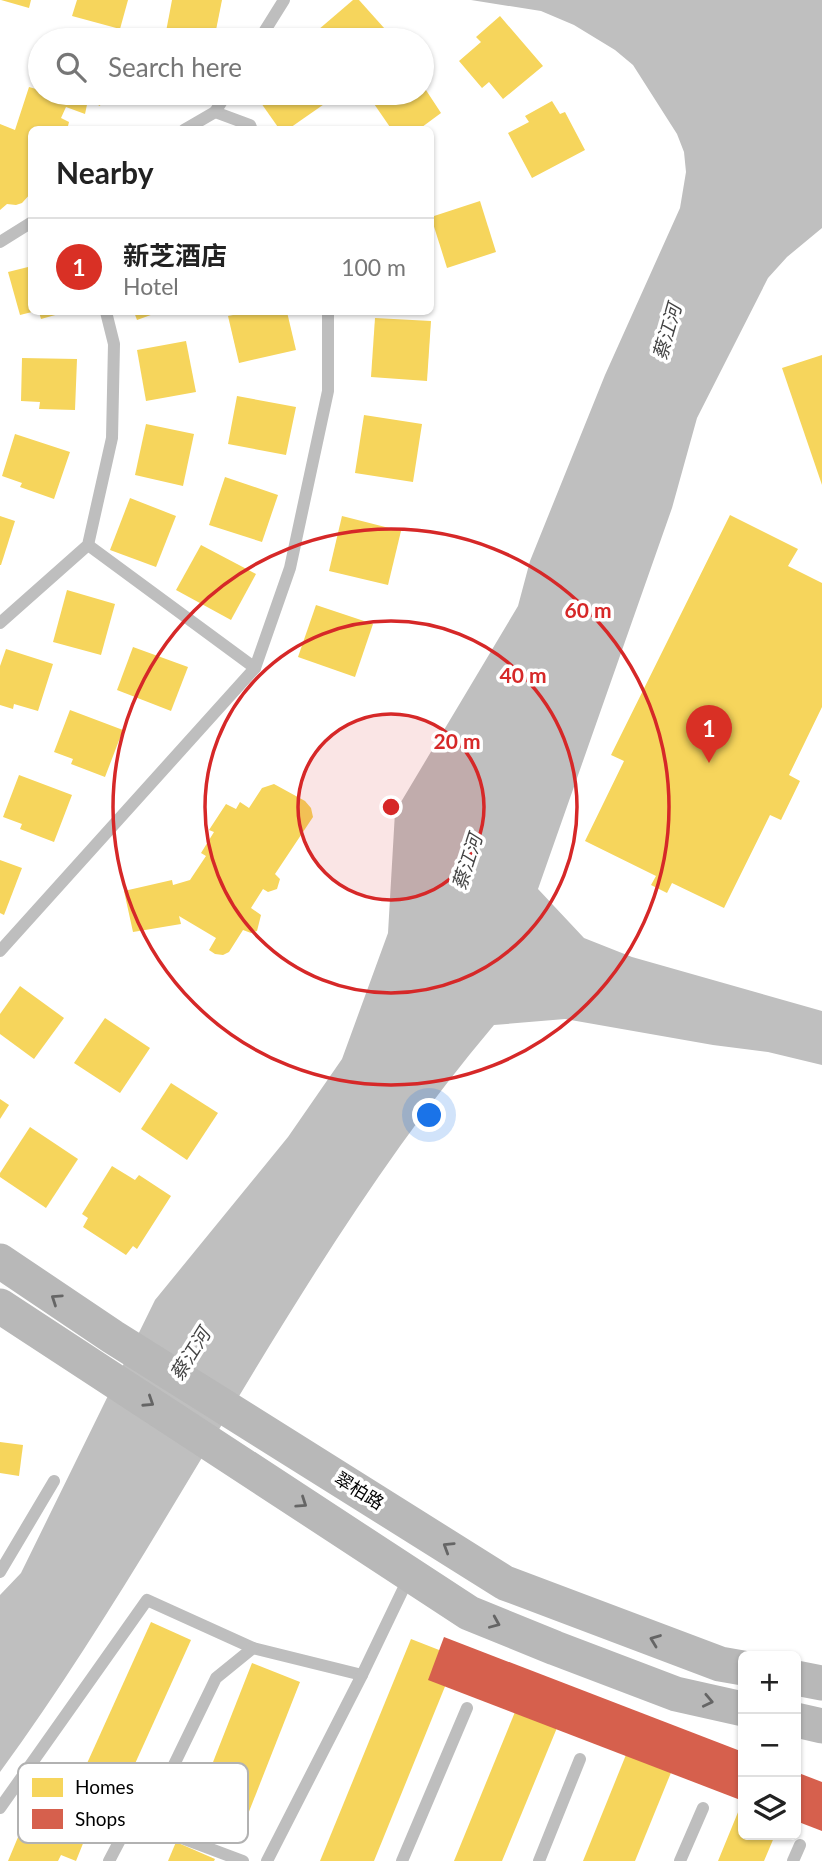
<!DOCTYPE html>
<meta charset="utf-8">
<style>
body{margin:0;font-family:Lato,"Noto Sans SC",sans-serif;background:#f2f2f2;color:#222}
.controls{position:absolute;right:21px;bottom:21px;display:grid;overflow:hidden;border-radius:10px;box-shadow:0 2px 5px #0004}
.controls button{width:63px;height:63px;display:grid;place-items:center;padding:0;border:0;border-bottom:2px solid #e0e0e0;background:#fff;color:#222;font:35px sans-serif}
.you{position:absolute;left:430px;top:1116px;width:24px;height:24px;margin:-18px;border:5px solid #fff;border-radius:50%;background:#1a73e8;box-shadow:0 0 0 10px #1a73e833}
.badge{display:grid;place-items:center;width:46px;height:46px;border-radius:50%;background:#d93025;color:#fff;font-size:23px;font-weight:700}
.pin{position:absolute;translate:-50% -58px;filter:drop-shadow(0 2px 4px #0008)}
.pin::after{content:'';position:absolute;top:37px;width:24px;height:21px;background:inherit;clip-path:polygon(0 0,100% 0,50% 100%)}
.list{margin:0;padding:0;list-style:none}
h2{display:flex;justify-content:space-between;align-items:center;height:91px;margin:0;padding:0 28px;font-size:30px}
h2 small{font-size:23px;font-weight:400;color:#767676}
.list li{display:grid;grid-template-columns:46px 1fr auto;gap:21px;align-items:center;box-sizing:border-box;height:98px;padding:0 28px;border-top:2px solid #e0e0e0}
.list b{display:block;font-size:26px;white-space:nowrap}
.list p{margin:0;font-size:23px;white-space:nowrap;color:#767676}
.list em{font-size:23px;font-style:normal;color:#767676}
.icon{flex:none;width:38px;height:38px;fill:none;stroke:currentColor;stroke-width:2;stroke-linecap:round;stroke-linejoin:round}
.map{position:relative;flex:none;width:822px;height:1861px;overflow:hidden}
.search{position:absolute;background:#fff;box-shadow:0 2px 5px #0004;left:28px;top:28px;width:406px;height:77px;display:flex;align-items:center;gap:18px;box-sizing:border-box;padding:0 24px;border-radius:38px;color:#767676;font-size:26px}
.panel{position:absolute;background:#fff;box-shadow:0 2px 5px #0004;left:28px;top:126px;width:406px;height:189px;border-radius:10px}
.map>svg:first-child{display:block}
.water{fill:#bfbfbf}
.homes{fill:#f6d55c}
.shops{fill:#d6604d}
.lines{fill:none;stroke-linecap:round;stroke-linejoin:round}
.lane{stroke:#bebebe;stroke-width:12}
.secondary{stroke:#b8b8b8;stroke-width:35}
.oneway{stroke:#656565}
.ring{fill:none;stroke:#d62828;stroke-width:3.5}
.labels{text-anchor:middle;stroke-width:7;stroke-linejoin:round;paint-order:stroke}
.street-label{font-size:18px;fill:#000;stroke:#fff}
.water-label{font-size:19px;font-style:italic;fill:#444;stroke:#fff}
.key{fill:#fff;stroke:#b2b2b2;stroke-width:2}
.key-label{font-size:19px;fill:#000}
.centre{fill:#d62828;stroke:#fff;stroke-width:3.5}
.ring-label{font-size:21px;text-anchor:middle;font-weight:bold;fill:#d62828;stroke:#fff;stroke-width:7;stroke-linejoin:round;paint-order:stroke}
</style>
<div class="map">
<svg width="822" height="1861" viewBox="0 0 822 1861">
<rect width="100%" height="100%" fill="#fff"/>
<path class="water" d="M471,0H822V228L787,257L768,278L697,418L672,508L538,889L584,938L632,957L822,1011V1065L768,1052L713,1045L565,1019L494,1025C300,1254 176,1531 0,1772V1595L21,1573L155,1300L288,1137L342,1059L388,933L395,812L518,606L530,561L605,375L680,208L686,172L684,152L677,134L633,65L615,50L574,25L541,11Z"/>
<g class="homes">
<polygon points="1,0 31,0 29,8"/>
<polygon points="77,0 128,0 120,29 72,16"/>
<polygon points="172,0 222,0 214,40 181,40 165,37"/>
<polygon points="353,0 359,0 393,38 391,40 327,40 318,30"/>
<polygon points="500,16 543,66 503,99 489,82 482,88 459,61 481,42 476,37"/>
<polygon points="40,76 40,93 103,93 100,106 88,100 85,114 66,107 61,118 69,122 67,130 32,130 32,192 22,203 16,205 7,204 0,210 0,124 15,130 29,87 36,89"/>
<polygon points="422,84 441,113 418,130 392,130 370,98 378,93 422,93"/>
<polygon points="254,93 325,93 330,100 287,130 280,130"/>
<polygon points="552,101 560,114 565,112 585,150 532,178 508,133 529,122 525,116"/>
<polygon points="480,201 496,252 447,268 431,217"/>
<polygon points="32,266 32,312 20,315 8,272"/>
<polygon points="39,312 66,312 41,319"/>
<polygon points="134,312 159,312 137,320"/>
<polygon points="248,312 287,312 296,350 239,363 228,316"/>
<polygon points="375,318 431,321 427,381 371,377"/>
<polygon points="186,341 196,392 146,401 137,350"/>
<polygon points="822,355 822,485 782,368"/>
<polygon points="22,358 77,359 75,410 39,409 40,402 21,401"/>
<polygon points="237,396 296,407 286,455 228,444"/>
<polygon points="364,415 422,424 413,482 355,473"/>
<polygon points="146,424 194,434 183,486 135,475"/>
<polygon points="15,434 70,452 54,499 20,487 22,483 2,476"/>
<polygon points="225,477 278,495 262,542 209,525"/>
<polygon points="130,498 176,516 156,567 110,550"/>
<polygon points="730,515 798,549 788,566 822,583 822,707 789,775 800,781 781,820 770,815 724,908 672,883 667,893 651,885 656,876 585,841 624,761 611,755"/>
<polygon points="0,516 15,521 1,565 0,565"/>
<polygon points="342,516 401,531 388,585 329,571"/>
<polygon points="201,545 256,574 231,620 176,590"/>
<polygon points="67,590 115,604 101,655 53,642"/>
<polygon points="316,605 373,624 355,677 298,657"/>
<polygon points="133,647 188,667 171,711 117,690"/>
<polygon points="6,649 53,664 38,711 14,704 13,709 0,705 0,666"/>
<polygon points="70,710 123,730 105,777 71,764 73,759 54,752"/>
<polygon points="19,775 72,795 54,842 20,829 22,824 3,817"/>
<polygon points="274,784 305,801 311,808 313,817 275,874 280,879 277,889 268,892 263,889 251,908 261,915 257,931 251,933 243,930 229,952 223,955 215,954 209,950 216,938 179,916 181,924 133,932 124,891 172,880 173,885 190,880 206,856 201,853 214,832 209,830 226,804 236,809 240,802 249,808 262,788"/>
<polygon points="0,860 22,868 4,915 0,913"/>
<polygon points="20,986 64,1018 34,1059 0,1034 0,1014"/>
<polygon points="105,1018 150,1048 120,1093 74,1063"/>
<polygon points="171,1083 218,1113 187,1160 141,1129"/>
<polygon points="0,1099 9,1105 0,1119"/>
<polygon points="30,1127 78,1159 46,1208 0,1177 0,1173"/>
<polygon points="112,1166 135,1180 139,1175 171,1196 137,1249 133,1246 126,1255 83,1227 88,1218 82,1214"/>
<polygon points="0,1442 23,1445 19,1476 0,1473"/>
<polygon points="151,1622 191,1640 124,1788 84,1770"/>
<polygon points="411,1639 457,1657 374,1861 320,1861"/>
<polygon points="252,1663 300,1682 239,1837 191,1818"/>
<polygon points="524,1690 566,1706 502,1861 454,1861"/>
<polygon points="634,1735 679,1753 635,1861 583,1861"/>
<polygon points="58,1789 98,1806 76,1861 61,1855 58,1861 8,1861 21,1830 38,1838"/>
<polygon points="743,1800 743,1835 775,1835 764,1861 718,1861"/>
<polygon points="176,1842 215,1859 214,1861 168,1861"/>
</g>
<g class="shops">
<polygon points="444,1637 743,1752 743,1801 428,1680"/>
<polygon points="796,1772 822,1782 822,1831 796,1821"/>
</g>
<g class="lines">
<g class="lane">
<polyline points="259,40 284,0"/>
<polyline points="215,112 250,125 252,130"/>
<polyline points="184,130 215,112 227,93"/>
<polyline points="0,242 32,222"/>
<polyline points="88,545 255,668"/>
<polyline points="0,623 88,545 112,438 114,344 106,312"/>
<polyline points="0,951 255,668 290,568 328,391 328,312"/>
<polyline points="0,1572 54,1481"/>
<polyline points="30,1766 131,1819 243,1861"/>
<polyline points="0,1808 147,1600 253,1648 362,1675 409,1577"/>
<polyline points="109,1861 131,1819 154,1806 216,1678 253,1648"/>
<polyline points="267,1861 362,1675"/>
<polyline points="402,1861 467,1708"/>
<polyline points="539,1861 580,1759"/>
<polyline points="680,1861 703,1808"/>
<polyline points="793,1861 800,1845"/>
</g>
<g class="secondary">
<polyline points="0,1261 113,1337 505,1583 720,1664 743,1668"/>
<polyline points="0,1306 469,1613 555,1648 676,1694 743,1709"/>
<polyline points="796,1678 822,1683"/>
<polyline points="796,1720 822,1726"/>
</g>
</g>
<defs><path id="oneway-chevron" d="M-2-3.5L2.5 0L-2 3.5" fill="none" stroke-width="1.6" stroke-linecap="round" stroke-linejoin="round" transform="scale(1.75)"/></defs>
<g class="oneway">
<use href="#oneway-chevron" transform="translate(56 1299) rotate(-146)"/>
<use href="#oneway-chevron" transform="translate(149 1402) rotate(33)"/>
<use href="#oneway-chevron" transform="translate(302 1503) rotate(34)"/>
<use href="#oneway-chevron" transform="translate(448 1547) rotate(-148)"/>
<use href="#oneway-chevron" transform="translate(495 1623) rotate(23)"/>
<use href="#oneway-chevron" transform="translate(655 1640) rotate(-159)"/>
<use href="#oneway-chevron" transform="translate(708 1701) rotate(12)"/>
</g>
<circle cx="391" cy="807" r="93" fill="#d62828" fill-opacity=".12"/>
<g class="ring">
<circle cx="391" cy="807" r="93"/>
<circle cx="391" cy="807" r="186"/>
<circle cx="391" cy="807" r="278"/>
</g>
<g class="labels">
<g class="street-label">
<text transform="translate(359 1491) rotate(32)" y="6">翠柏路</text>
</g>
<g class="water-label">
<text transform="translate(667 332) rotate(-74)" y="7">蔡江河</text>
<text transform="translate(467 862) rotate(-72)" y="7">蔡江河</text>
<text transform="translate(190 1354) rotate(-58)" y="7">蔡江河</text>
</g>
</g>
<rect x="18" y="1763" width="230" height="80" rx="10" class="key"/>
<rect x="32" y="1778" width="31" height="19" fill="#f6d55c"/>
<rect x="32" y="1809" width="31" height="20" fill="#d6604d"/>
<g class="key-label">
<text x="75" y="1794">Homes</text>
<text x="75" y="1826">Shops</text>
</g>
<circle cx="391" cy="807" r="10" class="centre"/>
<g class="ring-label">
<text x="588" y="618">60 m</text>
<text x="523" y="683">40 m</text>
<text x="457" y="749">20 m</text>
</g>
</svg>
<div class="controls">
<button>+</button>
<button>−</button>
<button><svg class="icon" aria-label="layers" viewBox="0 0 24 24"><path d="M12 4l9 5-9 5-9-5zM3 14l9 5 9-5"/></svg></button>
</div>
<div class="you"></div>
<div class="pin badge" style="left:709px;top:763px">1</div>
<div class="search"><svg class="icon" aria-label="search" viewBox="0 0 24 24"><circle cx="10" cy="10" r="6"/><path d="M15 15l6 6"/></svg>Search here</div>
<section class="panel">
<h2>Nearby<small></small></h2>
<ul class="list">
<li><span class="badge">1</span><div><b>新芝酒店</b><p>Hotel</p></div><em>100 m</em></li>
</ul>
</section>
</div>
